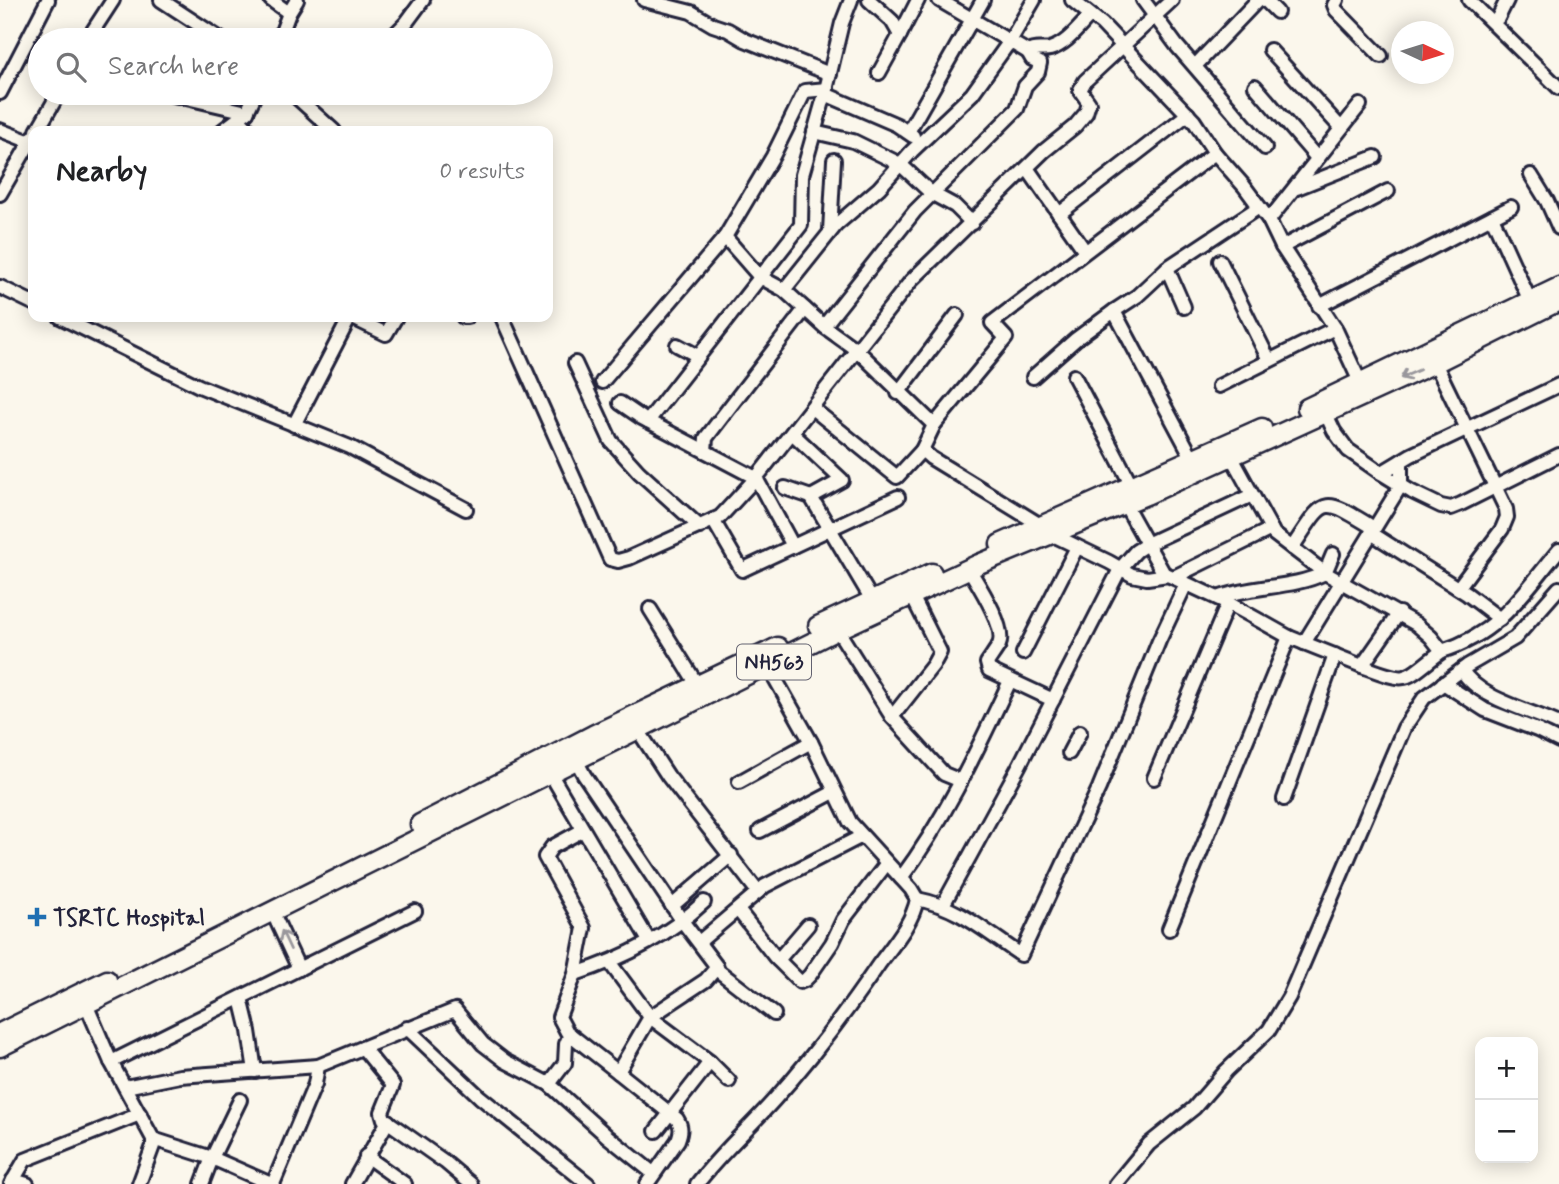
<!DOCTYPE html>
<meta charset="utf-8">
<style>
body{margin:0;font-family:Mynerve,sans-serif;background:#f6f6f6;color:#202124}
.controls{position:absolute;right:21px;bottom:21px;display:grid;overflow:hidden;border-radius:14px;box-shadow:0 4px 18px #0003}
.controls button{width:63px;height:63px;display:grid;place-items:center;padding:0;border:0;border-bottom:2px solid #e0e0e0;background:#fff;color:#202124;font:35px sans-serif}
.compass{position:absolute;left:1391px;top:21px;width:63px;height:63px;border-radius:50%;background:#fff;box-shadow:0 4px 18px #0003;rotate:94deg}
.list{margin:0;padding:0;list-style:none}
h2{display:flex;justify-content:space-between;align-items:center;height:91px;margin:0;padding:0 28px;font-size:30px}
h2 small{font-size:23px;font-weight:400;color:#757577}
.icon{flex:none;width:38px;height:38px;fill:none;stroke:currentColor;stroke-width:2;stroke-linecap:round;stroke-linejoin:round}
.map{position:relative;flex:none;width:1559px;height:1184px;overflow:hidden}
.search{position:absolute;background:#fff;box-shadow:0 4px 18px #0003;left:28px;top:28px;width:525px;height:77px;display:flex;align-items:center;gap:18px;box-sizing:border-box;padding:0 24px;border-radius:38px;color:#757577;font-size:26px}
.panel{position:absolute;background:#fff;box-shadow:0 4px 18px #0003;left:28px;top:126px;width:525px;height:196px;border-radius:14px}
.map>svg:first-child{display:block}
.lines{fill:none;stroke-linecap:round;stroke-linejoin:round}
.minor-casing{stroke:#22223b;stroke-width:18}
.highway-casing{stroke:#22223b;stroke-width:23}
.minor{stroke:#fbf7ec;stroke-width:12}
.highway{stroke:#fbf7ec;stroke-width:18}
.oneway{stroke:#99979c}
.poi-dot{fill:#1f6fb2;stroke:#fbf7ec;stroke-width:2.5}
.labels{text-anchor:middle;stroke-width:6;stroke-linejoin:round;paint-order:stroke}
.shield{fill:#fbf7ec;stroke:#636270;stroke-width:2}
.shield-label{font-size:21px;font-weight:bold;fill:#22223b}
.poi-label{font-size:23px;font-weight:bold;fill:#22223b;stroke:#fbf7ec;text-anchor:start}
</style>
<div class="map">
<svg width="1559" height="1184" viewBox="0 0 1559 1184">
<rect width="100%" height="100%" fill="#fbf7ec"/>
<filter id="ink" filterUnits="userSpaceOnUse"><feTurbulence type="fractalNoise" baseFrequency=".0143" numOctaves="2"/><feDisplacementMap in="SourceGraphic" scale="14" xChannelSelector="R" yChannelSelector="G"/><feConvolveMatrix kernelMatrix="1 2 1 2 8 2 1 2 1" color-interpolation-filters="sRGB"/></filter>
<g filter="url(#ink)">
<g class="lines">
<defs>
<g id="minor">
<polyline points="161,0 222,40"/>
<polyline points="271,0 289,13"/>
<polyline points="644,0 691,12 713,25 728,30 745,40 830,74"/>
<polyline points="869,0 892,21 900,35 879,73"/>
<polyline points="939,0 1028,52"/>
<polyline points="1072,0 1102,24 1194,121 1215,153 1244,186 1269,220 1282,247 1335,328 1360,382"/>
<polyline points="1143,0 1177,46 1265,148"/>
<polyline points="1265,0 1277,12"/>
<polyline points="1337,0 1334,5 1336,10 1381,56"/>
<polyline points="1469,0 1559,88"/>
<polyline points="1498,18 1507,0"/>
<polyline points="900,35 918,0"/>
<polyline points="87,40 113,0"/>
<polyline points="279,40 289,13 297,0"/>
<polyline points="389,40 406,23 423,0"/>
<polyline points="1270,50 1341,128"/>
<polyline points="1195,66 1258,0"/>
<polyline points="1255,86 1317,158"/>
<polyline points="0,93 48,0"/>
<polyline points="165,93 247,112"/>
<polyline points="292,93 334,131"/>
<polyline points="825,94 897,125 913,136"/>
<polyline points="238,119 250,131"/>
<polyline points="0,130 33,143"/>
<polyline points="37,131 59,93"/>
<polyline points="222,131 247,112 256,93"/>
<polyline points="814,132 853,141 900,164 931,193 955,206 972,223"/>
<polyline points="908,132 983,0"/>
<polyline points="1215,153 992,323 1006,338 934,425 922,450 931,458 1042,526 1053,535 1109,562 1132,575 1147,578 1168,575 1228,603 1289,637 1362,666 1399,613"/>
<polyline points="1027,168 1085,251"/>
<polyline points="1531,175 1547,201 1559,228"/>
<polyline points="1297,188 1375,157"/>
<polyline points="0,194 33,137"/>
<polyline points="1059,214 1188,114"/>
<polyline points="1492,217 1530,301"/>
<polyline points="1269,220 1360,105"/>
<polyline points="830,231 834,160"/>
<polyline points="725,237 760,277 784,290 826,328 858,351 934,425"/>
<polyline points="1282,247 1388,191"/>
<polyline points="1220,261 1269,360"/>
<polyline points="1167,268 1184,307"/>
<polyline points="0,287 33,303"/>
<polyline points="784,290 836,225 879,188 912,151 972,94 1010,41 1034,0"/>
<polyline points="1319,306 1511,207"/>
<polyline points="60,317 199,386 350,447 466,509"/>
<polyline points="351,317 386,334 396,317"/>
<polyline points="463,317 467,317"/>
<polyline points="502,317 610,559 618,561 629,558 720,517 756,478 911,281 1044,151 1075,126 1086,113 1089,103 1080,90 1085,81 1172,0"/>
<path d="M824,326L915,211L1017,109L1025,86L1038,72L1040,63L1032,59L1028,52C1036,47 1042,51 1050,49C1067,44 1078,28 1090,16"/>
<polyline points="677,345 698,356"/>
<polyline points="575,363 611,441 639,472 700,527"/>
<polyline points="1435,363 1506,509 1507,517 1502,529 1458,588"/>
<polyline points="1074,376 1132,486"/>
<polyline points="1033,377 1076,339 1114,311"/>
<polyline points="602,382 725,237 773,156 805,91 827,89"/>
<polyline points="1219,386 1335,328"/>
<polyline points="898,393 957,315"/>
<polyline points="620,403 642,418 756,478 793,546"/>
<polyline points="812,408 897,477 922,450"/>
<polyline points="1325,412 1334,431 1348,450 1381,473 1412,492 1441,506 1451,508 1461,504 1559,455"/>
<polyline points="648,421 801,225 802,175 825,94 842,23 851,0"/>
<polyline points="294,425 350,317"/>
<polyline points="792,433 842,480 811,497"/>
<polyline points="705,451 706,438 805,309"/>
<path d="M1231,456L1274,534L1325,573L1416,624L1431,637L1442,651C1401,682 1411,684 1362,666"/>
<polyline points="1193,459 1114,311 1137,296 1167,268 1259,207"/>
<polyline points="1381,473 1411,455 1559,385"/>
<polyline points="785,488 811,497 872,600"/>
<polyline points="1122,499 1164,574"/>
<polyline points="713,520 742,570 898,497"/>
<polyline points="1371,533 1467,594 1500,619"/>
<path d="M1292,548C1326,497 1320,495 1374,528"/>
<path d="M969,569C978,584 1007,628 999,645C996,650 991,657 987,663L989,670L1053,700"/>
<polyline points="1174,577 1271,529"/>
<path d="M1218,598C1252,585 1292,589 1325,573L1333,554"/>
<polyline points="650,609 698,686"/>
<polyline points="835,626 892,717 944,774 961,781"/>
<polyline points="1304,643 1401,485 1401,461"/>
<path d="M1442,651C1500,633 1522,594 1559,550"/>
<polyline points="1023,653 1077,547"/>
<path d="M1462,670C1478,699 1530,710 1559,724"/>
<polyline points="1443,683 1485,710 1537,730 1559,741"/>
<polyline points="892,717 933,665 940,652 912,596"/>
<polyline points="638,730 668,776 758,892"/>
<polyline points="1069,753 1080,732"/>
<polyline points="573,754 584,775 683,922 717,967 706,980 650,1017 618,1072 567,1032 559,1017 575,974 584,928 545,857 552,847 583,830"/>
<polyline points="550,773 649,941"/>
<polyline points="1154,778 1228,603"/>
<polyline points="739,782 811,742"/>
<polyline points="1284,799 1335,655"/>
<polyline points="760,831 834,792"/>
<path d="M901,878C946,818 978,748 1010,681"/>
<path d="M917,899C959,907 986,932 1021,955L1099,788L1159,641L1186,584"/>
<polyline points="943,905 1019,766 1120,569 1136,551 1147,544 1252,495"/>
<polyline points="672,906 731,855"/>
<polyline points="738,910 775,957 800,982 805,980 810,975 832,943 843,920 887,863"/>
<polyline points="272,911 299,969"/>
<polyline points="1169,929 1289,637"/>
<polyline points="699,942 765,886 862,836"/>
<polyline points="778,960 808,925"/>
<polyline points="610,963 650,1017 710,1062 729,1081"/>
<polyline points="716,969 774,1014"/>
<path d="M575,974C622,959 668,936 704,902"/>
<polyline points="241,998 249,1031 255,1071"/>
<polyline points="86,1004 111,1062 153,1139 153,1146 139,1184"/>
<polyline points="407,1028 480,1097 588,1184"/>
<polyline points="363,1048 393,1085 382,1112 384,1119 445,1162 471,1184"/>
<polyline points="111,1062 415,911"/>
<path d="M618,1072L677,1119C682,1127 681,1132 678,1140L647,1184"/>
<polyline points="549,1084 565,1063 566,1044 570,1034"/>
<polyline points="125,1087 180,1076 318,1066 455,1010 483,1044 505,1061 549,1084 607,1136 653,1173"/>
<polyline points="656,1131 710,1062"/>
<polyline points="153,1139 212,1158 271,1184"/>
<polyline points="366,1156 405,1184"/>
<polyline points="13,1180 27,1184"/>
<polyline points="11,1184 25,1160 140,1114"/>
<polyline points="202,1184 212,1158 240,1100"/>
<polyline points="273,1184 315,1084 318,1066"/>
<polyline points="352,1184 388,1121"/>
<path d="M697,1184C720,1154 748,1129 774,1100C812,1058 847,1011 879,964C893,945 913,922 917,899L911,889L850,822L811,742L768,666"/>
<polyline points="1116,1184 1149,1144 1194,1108 1226,1071 1269,1030 1289,997 1404,728 1424,698 1467,666 1515,638 1559,588"/>
</g>
<g id="highway">
<polyline points="1307,408 1559,287"/>
<polyline points="1000,544 1262,428"/>
<polyline points="818,626 932,573"/>
<polyline points="420,824 593,735 778,647"/>
<polyline points="0,1033 107,980"/>
<polyline points="0,1047 837,630 979,564 1146,495 1435,363 1559,301"/>
</g>
</defs>
<use href="#minor" class="minor-casing"/>
<use href="#highway" class="highway-casing"/>
<use href="#minor" class="minor"/>
<use href="#highway" class="highway"/>
</g>
<defs><path id="oneway-shaft" d="M-6 0H5M1.5-3L5.5 0L1.5 3" fill="none" stroke-width="1.6" stroke-linecap="round" stroke-linejoin="round" transform="scale(1.75)"/></defs>
<g class="oneway">
<use href="#oneway-shaft" transform="translate(1410 374) rotate(156)"/>
<use href="#oneway-shaft" transform="translate(286 940) rotate(-115)"/>
</g>
</g>
<path class="poi-dot" d="M33.5 906.5h7v7h7v7h-7v7h-7v-7h-7v-7h7z"/>
<g class="labels">
<rect class="shield" x="737" y="644.5" width="74" height="35" rx="5"/>
<g class="shield-label">
<text x="774" y="669">NH563</text>
</g>
<g class="poi-label">
<text x="53" y="925">TSRTC Hospital</text>
</g>
</g>
</svg>
<div class="controls">
<button>+</button>
<button>−</button>
</div>
<svg class="compass" viewBox="-18 -18 36 36"><path d="M0-13l5 13h-10z" fill="#e53935"/><path d="M0 13l5-13h-10z" fill="#757577"/></svg>
<div class="search"><svg class="icon" aria-label="search" viewBox="0 0 24 24"><circle cx="10" cy="10" r="6"/><path d="M15 15l6 6"/></svg>Search here</div>
<section class="panel">
<h2>Nearby<small>0 results</small></h2>
<ul class="list">
</ul>
</section>
</div>
